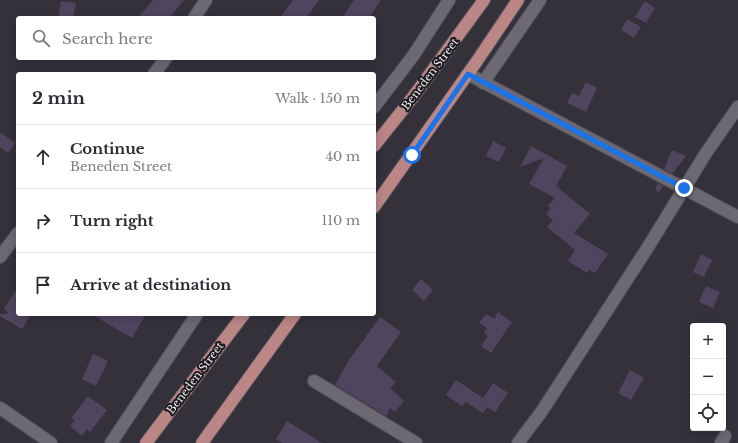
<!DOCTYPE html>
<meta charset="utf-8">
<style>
body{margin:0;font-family:"Libre Baskerville",serif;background:#f7f7f7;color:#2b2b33}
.controls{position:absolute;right:12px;bottom:12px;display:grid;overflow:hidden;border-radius:4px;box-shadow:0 2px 10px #0003}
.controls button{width:36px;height:36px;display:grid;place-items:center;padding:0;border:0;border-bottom:1px solid #e1e1e2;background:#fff;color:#2b2b33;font:20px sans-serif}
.stop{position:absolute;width:12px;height:12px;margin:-9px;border:3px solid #1a73e8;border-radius:50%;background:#fff}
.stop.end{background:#1a73e8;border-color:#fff;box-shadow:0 1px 4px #0008}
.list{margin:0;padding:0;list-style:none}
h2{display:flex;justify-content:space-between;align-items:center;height:52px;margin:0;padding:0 16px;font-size:17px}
h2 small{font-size:13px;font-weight:400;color:#7c7c81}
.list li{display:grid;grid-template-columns:26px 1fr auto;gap:12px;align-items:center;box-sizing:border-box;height:64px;padding:0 16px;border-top:1px solid #e1e1e2}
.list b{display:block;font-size:15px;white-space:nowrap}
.list p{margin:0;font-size:13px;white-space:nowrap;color:#7c7c81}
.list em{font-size:13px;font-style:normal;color:#7c7c81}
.icon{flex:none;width:22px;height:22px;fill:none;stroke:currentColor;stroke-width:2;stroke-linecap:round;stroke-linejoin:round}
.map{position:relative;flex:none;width:738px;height:443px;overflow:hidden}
.search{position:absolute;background:#fff;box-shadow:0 2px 10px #0003;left:16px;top:16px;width:360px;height:44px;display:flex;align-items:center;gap:10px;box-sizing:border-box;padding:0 14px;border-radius:4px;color:#7c7c81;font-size:15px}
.panel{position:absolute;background:#fff;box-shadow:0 2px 10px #0003;left:16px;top:72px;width:360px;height:244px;border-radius:4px}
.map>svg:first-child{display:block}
.building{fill:#4f455f}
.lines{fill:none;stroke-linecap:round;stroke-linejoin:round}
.minor-casing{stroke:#524f57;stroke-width:14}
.major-casing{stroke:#524f57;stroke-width:14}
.minor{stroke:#6d6974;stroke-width:12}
.major{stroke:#ba8686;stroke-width:12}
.route{stroke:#1a73e8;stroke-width:5}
.labels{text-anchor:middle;stroke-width:4;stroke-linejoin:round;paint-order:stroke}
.street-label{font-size:11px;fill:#ebe9ef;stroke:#1c1a1e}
</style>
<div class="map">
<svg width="738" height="443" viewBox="0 0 738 443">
<rect width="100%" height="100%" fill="#35313b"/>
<g class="building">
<polygon points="153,0 184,0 169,18 138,18"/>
<polygon points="293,0 319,0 306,18 280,18"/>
<polygon points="354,0 381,0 369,18 342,18"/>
<polygon points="61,1 76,3 73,18 58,18"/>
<polygon points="645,1 655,8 646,23 635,17"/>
<polygon points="627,19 641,27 634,38 621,30"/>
<polygon points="586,82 597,88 586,112 567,103 572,93 579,96"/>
<polygon points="0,132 15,143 8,153 0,147"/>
<polygon points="493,141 506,148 499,162 486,156"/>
<polygon points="531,146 567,166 556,186 590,214 574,233 608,254 595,273 589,270 587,273 568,261 575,250 547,227 553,220 546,214 551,208 548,206 555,198 529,184 544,158 520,167"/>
<polygon points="672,150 686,156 672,174 664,169"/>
<polygon points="658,183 663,186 659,192 655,190"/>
<polygon points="701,254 712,260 704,277 693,272"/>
<polygon points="421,279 433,290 424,301 412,290"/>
<polygon points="706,286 720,292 713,308 699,302"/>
<polygon points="18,287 18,314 31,314 22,329 0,316 0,314 7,314 8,312 4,309"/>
<polygon points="498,312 512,322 491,353 481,346 488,336 484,333 487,328 479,323 486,314 494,319"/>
<polygon points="91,314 146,314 132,338"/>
<polygon points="380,317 401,332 377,366 396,382 390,388 404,401 395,412 390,408 386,416 335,385 349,360"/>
<polygon points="93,354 108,361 96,386 82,379"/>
<polygon points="630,370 644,378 631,400 618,393"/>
<polygon points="456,380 483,398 493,383 508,393 495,412 487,407 483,413 466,402 462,406 446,395"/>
<polygon points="88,396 107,410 90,432 87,429 82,436 70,426 75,420 71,418"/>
<polygon points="287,421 322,443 283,443 276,439"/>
</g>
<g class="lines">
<defs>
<g id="minor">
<polyline points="194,18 206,0"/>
<polyline points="154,74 166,58"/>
<polyline points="468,74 738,217"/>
<polyline points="483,83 540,0"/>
<polyline points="374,107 413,56 449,0"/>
<polyline points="0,257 18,233"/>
<polyline points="314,381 416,443"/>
<polyline points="0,408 51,443"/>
<polyline points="111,443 197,314"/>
<polyline points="518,443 542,411 648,247 706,153 738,107"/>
<polyline points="721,443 725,436"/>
</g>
<g id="major">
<polyline points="374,146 413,97 484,0"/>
<polyline points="374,207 477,61 518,0"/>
<polyline points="146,443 244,314"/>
<polyline points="202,443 295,314"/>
</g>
</defs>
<use href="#minor" class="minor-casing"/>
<use href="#major" class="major-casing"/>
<use href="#minor" class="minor"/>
<use href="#major" class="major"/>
</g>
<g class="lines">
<polyline class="route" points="412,155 468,74 684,188"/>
</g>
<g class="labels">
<g class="street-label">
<text transform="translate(430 74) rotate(-53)" y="4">Beneden Street</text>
<text transform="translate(195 378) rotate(-53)" y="4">Beneden Street</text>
</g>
</g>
</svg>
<div class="controls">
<button>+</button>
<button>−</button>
<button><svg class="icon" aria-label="locate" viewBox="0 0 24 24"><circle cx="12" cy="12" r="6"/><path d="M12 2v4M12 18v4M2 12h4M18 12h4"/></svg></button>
</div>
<div class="stop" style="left:412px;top:155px"></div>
<div class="stop end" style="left:684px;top:188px"></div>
<div class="search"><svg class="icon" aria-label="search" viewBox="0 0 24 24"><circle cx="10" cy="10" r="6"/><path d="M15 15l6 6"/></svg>Search here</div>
<section class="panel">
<h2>2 min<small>Walk · 150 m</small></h2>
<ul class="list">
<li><svg class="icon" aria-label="ahead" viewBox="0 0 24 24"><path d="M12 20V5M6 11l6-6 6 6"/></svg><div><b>Continue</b><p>Beneden Street</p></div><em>40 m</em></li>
<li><svg class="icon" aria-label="right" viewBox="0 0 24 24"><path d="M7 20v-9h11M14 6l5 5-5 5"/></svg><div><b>Turn right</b></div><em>110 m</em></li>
<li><svg class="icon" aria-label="arrive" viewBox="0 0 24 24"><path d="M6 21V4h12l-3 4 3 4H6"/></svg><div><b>Arrive at destination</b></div></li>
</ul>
</section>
</div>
